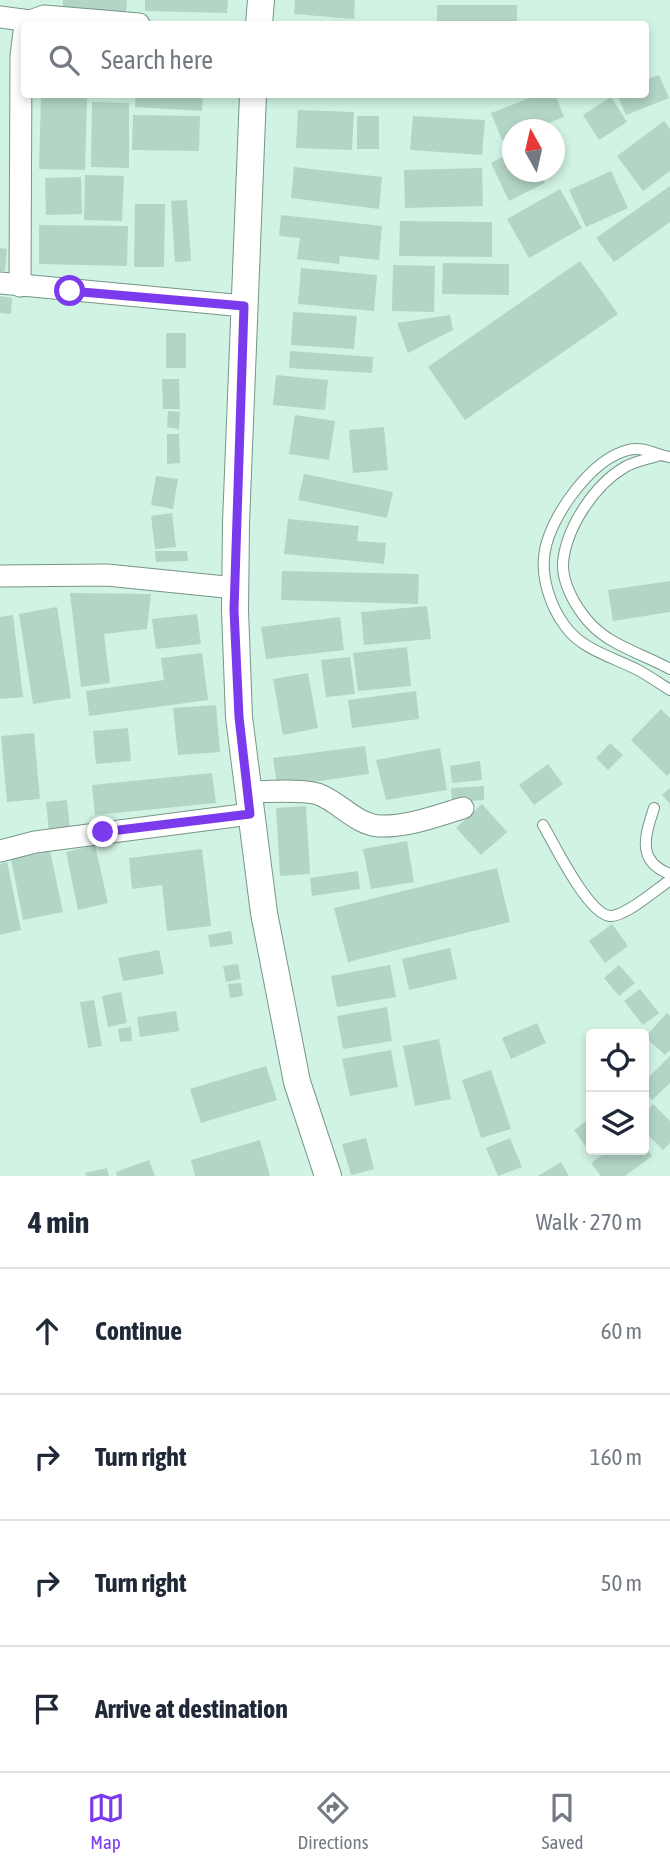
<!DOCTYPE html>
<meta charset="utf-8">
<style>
body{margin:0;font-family:"Asap Condensed",sans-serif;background:#f6f6f7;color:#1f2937}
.controls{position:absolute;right:21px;bottom:21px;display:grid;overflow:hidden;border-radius:7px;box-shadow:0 4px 10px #0003}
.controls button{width:63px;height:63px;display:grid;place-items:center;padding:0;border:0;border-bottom:2px solid #e0e1e3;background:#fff;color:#1f2937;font:35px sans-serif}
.compass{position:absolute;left:502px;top:119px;width:63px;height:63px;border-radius:50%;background:#fff;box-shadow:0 4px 10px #0003;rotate:352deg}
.stop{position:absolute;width:21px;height:21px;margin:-16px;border:5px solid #7c3aed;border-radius:50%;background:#fff}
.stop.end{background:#7c3aed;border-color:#fff;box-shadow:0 2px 7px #0008}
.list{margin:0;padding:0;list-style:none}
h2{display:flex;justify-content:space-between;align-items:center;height:91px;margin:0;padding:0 28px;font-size:30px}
h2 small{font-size:23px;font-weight:400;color:#747a83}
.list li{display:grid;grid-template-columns:46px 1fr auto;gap:21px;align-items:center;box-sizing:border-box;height:126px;padding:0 28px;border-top:2px solid #e0e1e3}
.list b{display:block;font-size:26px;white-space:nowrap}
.list em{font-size:23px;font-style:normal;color:#747a83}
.icon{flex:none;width:38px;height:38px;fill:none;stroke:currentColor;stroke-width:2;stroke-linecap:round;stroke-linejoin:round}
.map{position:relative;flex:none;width:670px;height:1176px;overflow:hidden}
.search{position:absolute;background:#fff;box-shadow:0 4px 10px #0003;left:21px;right:21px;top:21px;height:77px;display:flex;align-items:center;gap:18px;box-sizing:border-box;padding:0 24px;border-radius:7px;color:#747a83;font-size:26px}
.sheet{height:595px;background:#fff}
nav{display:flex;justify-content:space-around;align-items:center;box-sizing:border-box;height:98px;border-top:2px solid #e0e1e3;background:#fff;font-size:19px;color:#747a83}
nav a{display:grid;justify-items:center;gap:4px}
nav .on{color:#7c3aed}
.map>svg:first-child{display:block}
.building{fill:#b3d5c5}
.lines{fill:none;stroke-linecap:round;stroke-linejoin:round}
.service-casing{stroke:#769687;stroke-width:12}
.minor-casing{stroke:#769687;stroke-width:23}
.tertiary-casing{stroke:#769687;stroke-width:28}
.service{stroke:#fff;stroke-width:10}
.minor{stroke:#fff;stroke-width:21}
.tertiary{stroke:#fff;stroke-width:26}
.route{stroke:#7c3aed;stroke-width:9}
</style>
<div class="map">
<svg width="670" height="1176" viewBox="0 0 670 1176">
<rect width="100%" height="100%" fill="#d1f3e3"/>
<g class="building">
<polygon points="63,0 127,0 126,12 63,10"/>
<polygon points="145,0 228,0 227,13 145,11"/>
<polygon points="295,0 355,0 354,19 294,14"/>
<rect x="437" y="5" width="80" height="19"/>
<polygon points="659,75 669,98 626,115 617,94 646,94 646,80"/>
<polygon points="136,94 203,94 202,111 135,107"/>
<polygon points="540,94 555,94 564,117 530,130 512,130 512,136 502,140 491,113"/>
<polygon points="41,97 87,98 85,170 39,169"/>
<polygon points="611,97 627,122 599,140 583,115"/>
<polygon points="92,102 129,103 129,168 91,167"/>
<polygon points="298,110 354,112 352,150 296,148"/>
<polygon points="133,115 200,116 199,151 132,150"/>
<rect x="357" y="116" width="22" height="33"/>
<polygon points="413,116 485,120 482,155 410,150"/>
<polygon points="664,121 670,129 670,171 643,191 617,156"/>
<polygon points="512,152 512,172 540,172 545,183 509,201 491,163"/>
<polygon points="294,167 382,177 379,209 291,198"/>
<polygon points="482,168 483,206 405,208 404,170"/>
<polygon points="611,171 628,208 586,227 569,190"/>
<polygon points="85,175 124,176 122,221 84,220"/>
<polygon points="81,177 82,214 46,215 45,178"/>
<polygon points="670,186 670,222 614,262 596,238"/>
<polygon points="560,189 582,228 529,258 507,219"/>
<polygon points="187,200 191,261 175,262 171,201"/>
<polygon points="135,204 165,204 164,267 134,267"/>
<polygon points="281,215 382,226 379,260 340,256 339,264 297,259 300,238 279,236"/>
<polygon points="400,221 492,222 492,257 399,256"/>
<polygon points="39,225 128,226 127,266 39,264"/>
<polygon points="0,248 7,249 5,271 0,271"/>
<polygon points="580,261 618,314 465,420 428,367"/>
<polygon points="443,263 509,264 509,295 442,294"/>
<polygon points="393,265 435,266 434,312 392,311"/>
<polygon points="301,268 377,275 374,311 298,304"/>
<polygon points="0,296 12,298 11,314 0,313"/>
<polygon points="293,312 357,316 354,349 291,345"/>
<polygon points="450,315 453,330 408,353 397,323"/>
<rect x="166" y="333" width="20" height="35"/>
<polygon points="290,351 373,357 372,373 289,368"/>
<polygon points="276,375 328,380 325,410 273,405"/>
<polygon points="162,379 179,379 180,409 163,409"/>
<polygon points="168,411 180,412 179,429 167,427"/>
<polygon points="295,415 335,421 329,460 289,454"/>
<polygon points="384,427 388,470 353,473 349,430"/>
<polygon points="167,434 179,434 180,463 167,464"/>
<polygon points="304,474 393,492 387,518 298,500"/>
<polygon points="156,476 178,479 173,509 151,505"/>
<polygon points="172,513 176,547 155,549 151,516"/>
<polygon points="288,519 359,526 357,541 386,543 384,564 284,554"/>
<polygon points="155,551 187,551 188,561 156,562"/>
<polygon points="282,571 419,574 418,604 281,600"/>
<polygon points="670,581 670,612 613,621 608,590"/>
<polygon points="70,593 151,594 147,629 104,634 110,683 81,687"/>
<polygon points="427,606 431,639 364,645 361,612"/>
<polygon points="57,607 71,698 33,704 19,614"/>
<polygon points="197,614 201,644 156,649 152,619"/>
<polygon points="13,615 23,697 0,699 0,617"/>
<polygon points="340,617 344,650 266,659 261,627"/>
<polygon points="407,647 411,686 358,691 353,653"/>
<polygon points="202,653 208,700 89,716 86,691 164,680 161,658"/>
<polygon points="350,657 355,694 326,697 321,660"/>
<polygon points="308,673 318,728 283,735 273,679"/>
<polygon points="416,691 419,719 352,728 348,700"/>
<polygon points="216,705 220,752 178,755 173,708"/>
<polygon points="661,709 670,718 670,773 667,776 631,740"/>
<polygon points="128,728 131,761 96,764 93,731"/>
<polygon points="34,733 40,799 7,802 1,736"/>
<polygon points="610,743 623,755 608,770 596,758"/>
<polygon points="365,746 369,774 277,787 273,758"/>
<polygon points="440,748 447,790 386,800 376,760"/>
<polygon points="480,761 482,780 452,783 450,766"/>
<polygon points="548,764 563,784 534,805 519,785"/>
<polygon points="212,773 216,803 95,815 92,785"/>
<polygon points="484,786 484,800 452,802 451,788"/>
<polygon points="670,788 670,804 662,795"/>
<polygon points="67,800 70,829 49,832 46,802"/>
<polygon points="482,804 507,832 481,855 456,828"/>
<polygon points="306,806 310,874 280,876 276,808"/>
<polygon points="407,841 414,882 371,889 363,849"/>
<polygon points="95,845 108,903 78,910 66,852"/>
<polygon points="202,849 211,926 167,931 162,885 132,889 129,858"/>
<polygon points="50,851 63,912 23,920 11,859"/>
<polygon points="7,862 21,930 0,935 0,864"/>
<polygon points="497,868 510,922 348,962 334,908"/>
<polygon points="358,871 360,889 312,896 310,878"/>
<polygon points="612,924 628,946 605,963 589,941"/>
<polygon points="231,931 233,944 210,947 208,935"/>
<polygon points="450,948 457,979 409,990 402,959"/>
<polygon points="159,950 164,974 123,981 118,958"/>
<polygon points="238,964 241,979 226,982 223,966"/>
<polygon points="390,965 396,997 337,1007 331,976"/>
<polygon points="619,965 635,983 619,996 604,978"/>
<polygon points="241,983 243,996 230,998 228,984"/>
<polygon points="640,989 659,1013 643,1025 624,1001"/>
<polygon points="121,992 127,1023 108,1027 102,996"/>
<polygon points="94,1000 102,1046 88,1048 80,1002"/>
<polygon points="387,1007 392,1041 343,1049 337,1016"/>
<polygon points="176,1011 179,1031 140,1037 137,1017"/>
<polygon points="667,1013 670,1016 670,1050 665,1055 645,1037"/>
<polygon points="537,1023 546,1043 511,1059 502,1038"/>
<polygon points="131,1027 132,1041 120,1042 118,1029"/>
<polygon points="439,1039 451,1099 415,1106 403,1046"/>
<polygon points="391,1050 398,1087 350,1096 342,1059"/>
<polygon points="670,1056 670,1083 652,1100 644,1092 644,1082"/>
<polygon points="266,1066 277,1100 201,1123 190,1089"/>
<polygon points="491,1070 511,1129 481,1138 462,1080"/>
<polygon points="653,1104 670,1121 670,1143 663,1150 644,1131 644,1114"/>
<polygon points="591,1118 591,1150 589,1151 574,1130"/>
<polygon points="366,1138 374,1169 351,1175 342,1144"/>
<polygon points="510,1138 522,1167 498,1176 486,1148"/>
<polygon points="260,1140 270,1176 195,1176 191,1160"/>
<polygon points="644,1144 652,1156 625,1176 601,1176 591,1163 609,1150 644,1150"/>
<polygon points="149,1160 155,1176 117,1176 116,1172"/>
<polygon points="561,1162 569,1176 538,1176"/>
<polygon points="107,1168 109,1176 86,1176 85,1173"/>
</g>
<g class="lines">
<defs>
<g id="service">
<path d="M660,455C649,459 635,461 625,467C594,485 566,528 563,563C562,583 575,606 588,621C608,645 643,654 670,669"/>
<path d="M670,457C656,455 643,446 628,450C592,459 552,514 545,550C540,575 550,606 565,626C582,650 613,657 638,670C649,676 659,683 670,690"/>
<path d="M654,808C645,836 636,861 670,874"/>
<path d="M543,825C554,844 588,914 610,916C625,917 657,889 670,880"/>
</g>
<g id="minor">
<polyline points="0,17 30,21"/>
<polyline points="28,24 30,21 44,16 139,24"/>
<polyline points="0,283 244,306"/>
<polyline points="20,286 21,56 24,32"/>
<polyline points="0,576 107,575 235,588"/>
<path d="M248,792C268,792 300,789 318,794C340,802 355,824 379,826C408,827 436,816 463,808"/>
<polyline points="0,851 35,842 250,814"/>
</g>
<g id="tertiary">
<polyline points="259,24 261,0"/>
<polyline points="253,94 236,523 235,610 239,717 264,913 297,1082 328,1176"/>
</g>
</defs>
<use href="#service" class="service-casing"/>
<use href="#minor" class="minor-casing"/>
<use href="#tertiary" class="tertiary-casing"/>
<use href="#service" class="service"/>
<use href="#minor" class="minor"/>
<use href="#tertiary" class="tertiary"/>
</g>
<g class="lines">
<polyline class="route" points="70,291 244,306 234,610 239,717 250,814 103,832"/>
</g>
</svg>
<div class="controls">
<button><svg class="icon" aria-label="locate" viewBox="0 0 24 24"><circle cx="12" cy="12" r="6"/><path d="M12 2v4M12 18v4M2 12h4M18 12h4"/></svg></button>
<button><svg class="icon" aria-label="layers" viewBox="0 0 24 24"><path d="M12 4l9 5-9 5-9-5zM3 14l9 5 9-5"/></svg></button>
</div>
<svg class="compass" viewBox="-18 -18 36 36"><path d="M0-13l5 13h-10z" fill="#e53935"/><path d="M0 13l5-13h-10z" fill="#747a83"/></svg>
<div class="stop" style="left:70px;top:291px"></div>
<div class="stop end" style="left:103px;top:832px"></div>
<div class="search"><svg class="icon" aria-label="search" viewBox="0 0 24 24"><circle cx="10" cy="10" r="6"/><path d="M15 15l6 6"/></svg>Search here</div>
</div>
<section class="sheet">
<h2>4 min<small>Walk · 270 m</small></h2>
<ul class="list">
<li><svg class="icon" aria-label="ahead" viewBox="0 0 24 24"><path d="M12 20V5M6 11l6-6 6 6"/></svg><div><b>Continue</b></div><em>60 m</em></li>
<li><svg class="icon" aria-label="right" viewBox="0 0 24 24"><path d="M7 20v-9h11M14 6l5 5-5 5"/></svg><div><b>Turn right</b></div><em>160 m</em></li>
<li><svg class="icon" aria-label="right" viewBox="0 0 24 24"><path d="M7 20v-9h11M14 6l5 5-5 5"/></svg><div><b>Turn right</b></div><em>50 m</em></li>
<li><svg class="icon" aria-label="arrive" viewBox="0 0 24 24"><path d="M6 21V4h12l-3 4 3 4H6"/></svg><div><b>Arrive at destination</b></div></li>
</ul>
</section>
<nav>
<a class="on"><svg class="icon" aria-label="map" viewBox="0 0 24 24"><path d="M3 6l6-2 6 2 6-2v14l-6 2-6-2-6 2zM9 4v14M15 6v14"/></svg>Map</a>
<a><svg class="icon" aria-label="directions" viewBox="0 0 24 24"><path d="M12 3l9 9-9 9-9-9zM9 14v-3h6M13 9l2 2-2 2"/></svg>Directions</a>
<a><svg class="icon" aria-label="saved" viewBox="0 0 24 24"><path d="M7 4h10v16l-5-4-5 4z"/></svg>Saved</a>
</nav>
